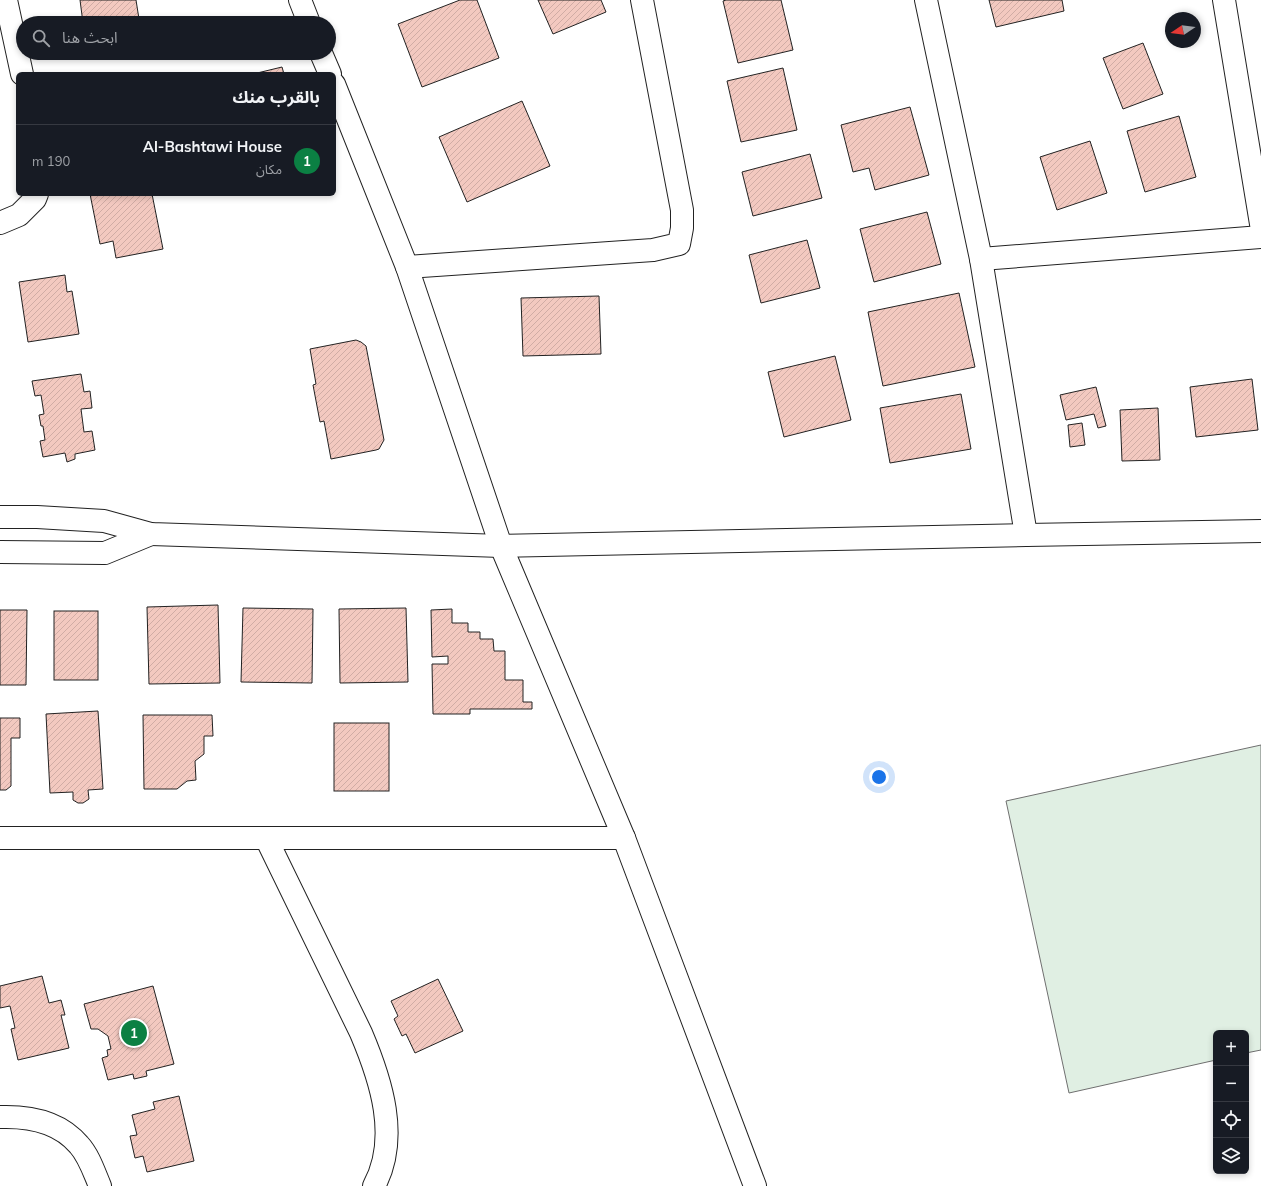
<!DOCTYPE html>
<html lang="ar">
<meta charset="utf-8">
<style>
body{margin:0;font-family:Mulish,"Noto Sans Arabic",sans-serif;background:#20242c;color:#f1f3f6;direction:rtl}
.controls{position:absolute;right:12px;bottom:12px;display:grid;overflow:hidden;border-radius:6px;box-shadow:0 2px 6px #0003}
.controls button{width:36px;height:36px;display:grid;place-items:center;padding:0;border:0;border-bottom:1px solid #363941;background:#171b24;color:#f1f3f6;font:20px sans-serif}
.compass{position:absolute;left:1165px;top:12px;width:36px;height:36px;border-radius:50%;background:#171b24;box-shadow:0 2px 6px #0003;rotate:257deg}
.you{position:absolute;left:879px;top:777px;width:14px;height:14px;margin:-10px;border:3px solid #fff;border-radius:50%;background:#1a73e8;box-shadow:0 0 0 6px #1a73e833}
.badge{display:grid;place-items:center;width:26px;height:26px;border-radius:50%;background:#0b8043;color:#fff;font-size:13px;font-weight:700}
.pin{position:absolute;translate:-50% -50%;border:2px solid #fff;box-shadow:0 1px 4px #0006}
.list{margin:0;padding:0;list-style:none}
h2{display:flex;justify-content:space-between;align-items:center;height:52px;margin:0;padding:0 16px;font-size:17px}
h2 small{font-size:13px;font-weight:400;color:#9ea1a6}
.list li{display:grid;grid-template-columns:26px 1fr auto;gap:12px;align-items:center;box-sizing:border-box;height:72px;padding:0 16px;border-top:1px solid #363941}
.list b{display:block;font-size:15px;white-space:nowrap}
.list p{margin:0;font-size:13px;white-space:nowrap;color:#9ea1a6}
.list em{font-size:13px;font-style:normal;color:#9ea1a6}
.icon{flex:none;width:22px;height:22px;fill:none;stroke:currentColor;stroke-width:2;stroke-linecap:round;stroke-linejoin:round}
.map{position:relative;flex:none;width:1261px;height:1186px;overflow:hidden;direction:ltr}
.search{position:absolute;background:#171b24;box-shadow:0 2px 6px #0003;left:16px;top:16px;width:320px;height:44px;display:flex;align-items:center;gap:10px;box-sizing:border-box;padding:0 14px;border-radius:22px;color:#9ea1a6;font-size:15px}
.panel{position:absolute;background:#171b24;box-shadow:0 2px 6px #0003;left:16px;top:72px;width:320px;height:124px;border-radius:6px;direction:rtl}
.map>svg:first-child{display:block}
.grass{fill:#e0efe3;stroke:#6f6f6f}
.building{fill:url(#building-hatch);stroke:#222}
.lines{fill:none;stroke-linecap:round;stroke-linejoin:round}
.street-casing{stroke:#222;stroke-width:24}
.street{stroke:#fff;stroke-width:22}
</style>
<div class="map">
<svg width="1261" height="1186" viewBox="0 0 1261 1186">
<defs>
<pattern id="building-hatch" width="6" height="6" patternUnits="userSpaceOnUse"><rect width="6" height="6" fill="#f3c9c0"/><path d="M-1 1l2-2M0 6l6-6M5 7l2-2" fill="none" stroke="#d0aca5"/></pattern>
</defs>
<rect width="100%" height="100%" fill="#fff"/>
<polygon class="grass" points="1261,745 1261,1050 1246,1053 1246,1033 1216,1033 1216,1060 1069,1093 1006,801"/>
<g class="building">
<polygon points="80,0 136,0 139,19 111,23 83,23"/>
<polygon points="460,0 477,0 499,58 422,87 398,24"/>
<polygon points="538,0 601,0 606,12 553,34"/>
<polygon points="726,0 781,0 793,50 738,63 723,1"/>
<polygon points="989,0 1062,0 1064,11 996,27"/>
<polygon points="1143,43 1163,94 1123,109 1103,58"/>
<polygon points="282,67 284,74 253,74"/>
<polygon points="783,68 797,130 741,142 727,81"/>
<polygon points="522,101 550,166 467,202 439,137"/>
<polygon points="910,107 929,175 875,190 869,168 853,172 841,125"/>
<polygon points="1179,116 1196,177 1145,192 1127,131"/>
<polygon points="1090,141 1107,193 1057,210 1040,157"/>
<polygon points="810,154 822,198 753,216 742,172"/>
<polygon points="90,194 152,194 163,249 116,258 113,241 100,244"/>
<polygon points="927,212 941,264 874,282 860,229"/>
<polygon points="807,240 820,288 761,303 749,255"/>
<polygon points="65,275 67,292 72,291 79,334 28,342 19,282"/>
<polygon points="959,293 975,367 883,386 868,312"/>
<polygon points="599,296 601,354 523,356 521,298"/>
<polygon points="356,340 361,342 366,346 384,440 379,449 376,450 331,459 324,421 320,422 313,385 316,384 310,349"/>
<polygon points="835,356 851,420 784,437 768,372"/>
<polygon points="81,374 84,392 90,391 92,408 81,409 84,432 92,431 95,450 75,454 75,459 67,462 65,453 43,457 40,441 45,440 43,426 41,426 39,415 44,414 41,395 35,396 32,381"/>
<polygon points="1252,379 1258,430 1196,437 1190,387"/>
<polygon points="1096,387 1106,426 1098,428 1094,414 1066,420 1060,395"/>
<polygon points="961,394 971,449 890,463 880,408"/>
<polygon points="1158,408 1160,460 1122,461 1120,410"/>
<polygon points="1082,423 1085,445 1070,447 1068,425"/>
<polygon points="218,605 220,683 149,684 147,607"/>
<polygon points="243,608 313,609 312,683 241,682"/>
<polygon points="406,608 408,682 340,683 339,609"/>
<polygon points="452,609 452,623 468,623 468,632 480,632 480,639 493,639 494,651 505,651 505,680 523,680 523,702 532,702 532,709 470,709 470,714 433,714 432,664 448,664 448,656 432,657 431,610"/>
<polygon points="0,610 27,610 26,685 0,685"/>
<rect x="54" y="611" width="44" height="69"/>
<polygon points="98,711 103,789 88,790 89,799 83,803 78,803 73,800 73,792 50,793 46,714"/>
<polygon points="143,715 212,715 213,736 204,736 204,754 195,761 196,780 187,781 177,789 144,789"/>
<polygon points="0,718 20,718 20,738 11,738 11,786 6,790 0,790"/>
<rect x="334" y="723" width="55" height="68"/>
<polygon points="42,976 49,1003 61,1000 65,1015 61,1015 69,1048 18,1060 11,1029 15,1028 10,1006 0,1008 0,986"/>
<polygon points="438,979 463,1031 415,1053 406,1034 402,1036 394,1019 398,1016 391,1001"/>
<polygon points="153,986 174,1064 146,1071 147,1076 134,1079 133,1074 108,1080 102,1058 108,1056 107,1050 111,1049 108,1036 98,1029 91,1029 84,1004"/>
<polygon points="179,1096 194,1161 147,1172 143,1156 135,1158 130,1136 137,1135 132,1115 155,1109 153,1102"/>
</g>
<g class="lines">
<defs>
<g id="street">
<polyline points="6,0 22,74"/>
<polyline points="300,0 309,23"/>
<polyline points="926,0 981,259 1026,535"/>
<polyline points="1224,0 1261,224"/>
<polyline points="321,53 330,74"/>
<polyline points="334,84 407,267 501,546 624,838 755,1186"/>
<polyline points="0,223 19,215 35,199 37,194"/>
<polyline points="981,259 1261,237"/>
<polyline points="407,267 653,250 679,244 682,228 682,210 642,0"/>
<polyline points="0,517 37,517 104,521 151,534 501,546 1026,535 1261,531"/>
<polyline points="0,552 105,553 151,534"/>
<polyline points="0,838 624,838"/>
<path d="M266,838L361,1033C381,1080 400,1138 374,1186"/>
<path d="M0,1117C29,1116 59,1121 79,1145C89,1156 94,1172 100,1186"/>
</g>
</defs>
<use href="#street" class="street-casing"/>
<use href="#street" class="street"/>
</g>
</svg>
<div class="controls">
<button>+</button>
<button>−</button>
<button><svg class="icon" aria-label="locate" viewBox="0 0 24 24"><circle cx="12" cy="12" r="6"/><path d="M12 2v4M12 18v4M2 12h4M18 12h4"/></svg></button>
<button><svg class="icon" aria-label="layers" viewBox="0 0 24 24"><path d="M12 4l9 5-9 5-9-5zM3 14l9 5 9-5"/></svg></button>
</div>
<svg class="compass" viewBox="-18 -18 36 36"><path d="M0-13l5 13h-10z" fill="#e53935"/><path d="M0 13l5-13h-10z" fill="#9ea1a6"/></svg>
<div class="you"></div>
<div class="pin badge" style="left:134px;top:1033px">1</div>
<div class="search"><svg class="icon" aria-label="search" viewBox="0 0 24 24"><circle cx="10" cy="10" r="6"/><path d="M15 15l6 6"/></svg>ابحث هنا</div>
<section class="panel">
<h2>بالقرب منك<small></small></h2>
<ul class="list">
<li><span class="badge">1</span><div><b>Al-Bashtawi House</b><p>مكان</p></div><em>190 m</em></li>
</ul>
</section>
</div>
